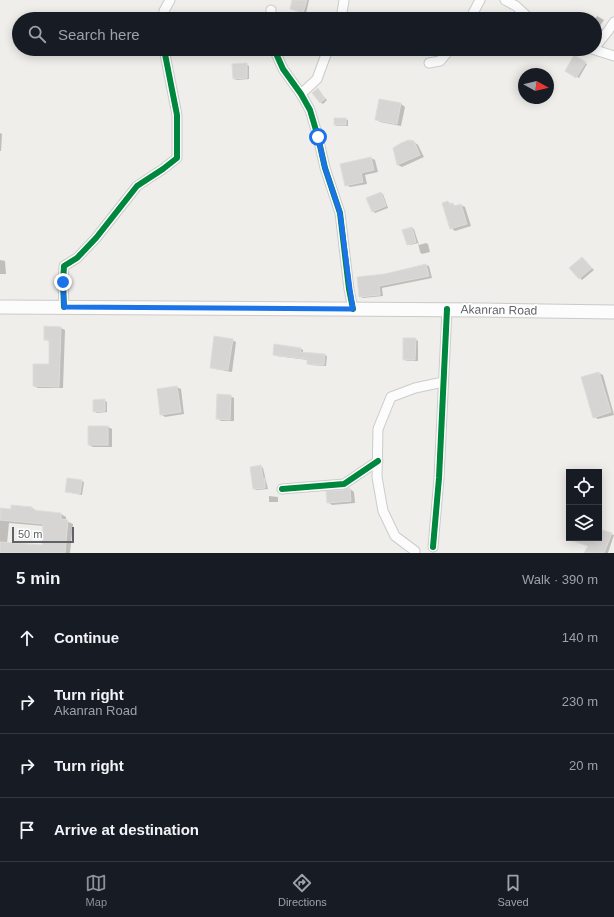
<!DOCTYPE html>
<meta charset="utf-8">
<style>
body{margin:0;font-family:Arial,sans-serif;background:#20242c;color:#f1f3f6}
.controls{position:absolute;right:12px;bottom:12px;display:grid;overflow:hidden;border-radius:0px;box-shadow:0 2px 10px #0003}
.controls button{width:36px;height:36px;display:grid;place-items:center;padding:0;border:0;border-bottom:1px solid #363941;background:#171b24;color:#f1f3f6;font:20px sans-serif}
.compass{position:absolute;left:518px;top:68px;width:36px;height:36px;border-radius:50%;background:#171b24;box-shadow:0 2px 10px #0003;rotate:98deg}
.scale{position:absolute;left:12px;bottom:10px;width:62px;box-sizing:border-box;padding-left:4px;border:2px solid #5f6368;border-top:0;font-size:11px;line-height:14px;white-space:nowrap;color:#5f6368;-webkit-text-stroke:3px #fff;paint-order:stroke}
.stop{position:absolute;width:12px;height:12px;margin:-9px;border:3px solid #1a73e8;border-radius:50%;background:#fff}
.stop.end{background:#1a73e8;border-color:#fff;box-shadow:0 1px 4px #0008}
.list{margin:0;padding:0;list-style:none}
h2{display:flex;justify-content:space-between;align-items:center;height:52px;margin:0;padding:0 16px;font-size:17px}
h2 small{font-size:13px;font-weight:400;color:#9ea1a6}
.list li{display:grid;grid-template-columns:26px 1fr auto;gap:12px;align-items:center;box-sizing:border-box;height:64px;padding:0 16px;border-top:1px solid #363941}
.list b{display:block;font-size:15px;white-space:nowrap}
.list p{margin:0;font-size:13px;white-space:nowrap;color:#9ea1a6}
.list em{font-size:13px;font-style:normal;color:#9ea1a6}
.icon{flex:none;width:22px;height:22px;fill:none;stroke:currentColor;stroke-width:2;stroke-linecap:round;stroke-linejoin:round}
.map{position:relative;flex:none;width:614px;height:553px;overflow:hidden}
.search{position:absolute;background:#171b24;box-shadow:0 2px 10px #0003;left:12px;right:12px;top:12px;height:44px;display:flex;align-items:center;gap:10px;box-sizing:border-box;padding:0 14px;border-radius:22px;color:#9ea1a6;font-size:15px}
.sheet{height:308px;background:#171b24}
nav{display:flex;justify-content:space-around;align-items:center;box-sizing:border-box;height:56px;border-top:1px solid #363941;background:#171b24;font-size:11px;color:#9ea1a6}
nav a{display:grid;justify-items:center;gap:2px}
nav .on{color:#8c9099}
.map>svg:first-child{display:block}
.shadow{fill:#0003;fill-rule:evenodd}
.building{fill:#d6d5d3;stroke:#deddd9}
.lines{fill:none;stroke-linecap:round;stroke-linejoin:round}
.street-casing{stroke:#cbcccc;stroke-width:11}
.secondary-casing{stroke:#cacacb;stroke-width:15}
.street{stroke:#fdfcfc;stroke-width:9}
.secondary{stroke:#fdfcfc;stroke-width:13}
.cycleway-casing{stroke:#fff;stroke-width:8}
.cycleway{stroke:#00873e;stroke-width:6}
.route{stroke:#1a73e8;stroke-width:5}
.labels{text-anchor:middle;stroke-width:3.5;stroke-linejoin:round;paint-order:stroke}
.street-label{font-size:12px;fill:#5f6368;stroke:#fff}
</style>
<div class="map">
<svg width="614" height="553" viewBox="0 0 614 553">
<rect width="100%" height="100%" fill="#efeeea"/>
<g class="shadow">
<polygon points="293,0 309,0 306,14 291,9"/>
<polygon points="249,13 258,15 257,19 248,19"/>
<polygon points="597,16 604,20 597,30 595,29 595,19"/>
<polygon points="181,49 192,49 193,53 184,54 181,53"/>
<polygon points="429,49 439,49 442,54 440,56 436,57 433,56"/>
<polygon points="575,57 587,64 579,78 566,71"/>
<polygon points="246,64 249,66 249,79 237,80 234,79"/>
<polygon points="318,90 327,100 323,104 320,102"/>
<polygon points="401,104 405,107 401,126 380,122 376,119"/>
<polygon points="346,119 348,120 348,126 337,126 335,125"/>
<polygon points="0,133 2,134 1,151 0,151"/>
<polygon points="414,142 418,145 424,157 402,167 398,165"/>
<polygon points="371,158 375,160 378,172 365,175 367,184 350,187 346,185 341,165"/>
<polygon points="381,193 383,194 388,208 375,213 373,211"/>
<polygon points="448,202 456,206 461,205 465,207 471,226 455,231 451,228"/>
<polygon points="412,228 414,229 419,245 426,243 428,244 430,252 422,254 420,252 418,243 410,245 408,244"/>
<polygon points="582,258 594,270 582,280 571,268"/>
<polygon points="0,260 5,261 6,274 0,274"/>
<polygon points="426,265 429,266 432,278 382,288 383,296 363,298 360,296 358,278 385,274"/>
<polygon points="45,327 61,328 65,330 63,388 38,388 34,386 50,365 50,342 45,339"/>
<polygon points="415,339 418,341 418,361 407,361 404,359"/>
<polygon points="232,340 236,342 232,372 215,369 211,367"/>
<polygon points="301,349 303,350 303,353 325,355 327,356 326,366 310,365 308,363 308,360 276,356 274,354"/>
<polygon points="599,373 603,375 614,415 598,419 594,417"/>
<polygon points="177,387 181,389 184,414 165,417 161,414"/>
<polygon points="230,396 234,398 234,421 221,421 217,418"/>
<polygon points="104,400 107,402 107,412 97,413 94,411"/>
<polygon points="108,427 112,429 112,447 93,447 89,445"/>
<polygon points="261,466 263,468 268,489 257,490 254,489"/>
<polygon points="81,481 84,482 82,495 66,492"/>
<polygon points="350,489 354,492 355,503 332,505 328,502"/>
<polygon points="269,496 278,497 278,502 269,502"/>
<path d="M32,508L37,511L61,514L66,517V521L73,524L70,553H0V509L12,510ZM9,523L44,526L42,546L7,544Z"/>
<polygon points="599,530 614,535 608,553 585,553 589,546 573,540 574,538 599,538"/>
</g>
<g class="building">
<polygon points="292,0 307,0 303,13 290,9"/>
<polygon points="574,55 586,62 576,78 565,71"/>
<polygon points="247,63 247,78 233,79 232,64"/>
<polygon points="318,88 325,99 320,103 312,93"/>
<polygon points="379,99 401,103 397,124 375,120"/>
<rect x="334" y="118" width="12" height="7"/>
<polygon points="409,140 414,141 420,155 397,165 393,148 401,143"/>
<polygon points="371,157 374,170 361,173 363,182 345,186 340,164"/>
<polygon points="381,192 386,206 372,212 366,198"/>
<polygon points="448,201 449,204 453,203 454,206 461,204 467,224 450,229 442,203"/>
<polygon points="412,227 416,242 407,245 402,230"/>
<polygon points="582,257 592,268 579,279 569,268"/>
<polygon points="426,264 429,276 379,286 380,295 359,297 357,277 385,274"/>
<polygon points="44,326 61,327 59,387 33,386 33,364 49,364 49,340 44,340"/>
<polygon points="214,336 233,339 228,370 210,368"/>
<polygon points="403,338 416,338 415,360 403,360"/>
<polygon points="274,344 301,348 300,352 325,354 324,365 307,364 307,359 273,355"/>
<polygon points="599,372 611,412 593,418 581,377"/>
<polygon points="177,386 181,412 160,415 157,389"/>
<polygon points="217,394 231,395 230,420 216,419"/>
<polygon points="105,399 105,411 93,412 93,400"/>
<rect x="88" y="426" width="20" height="19"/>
<polygon points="261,465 263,478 265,478 265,488 253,489 250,467"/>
<polygon points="67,478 82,480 80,494 65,492"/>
<polygon points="350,488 351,501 327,503 326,491 344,490"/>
<polygon points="11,505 32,507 32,510 61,513 61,519 68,520 65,553 0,553 0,542 42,545 43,524 0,520 0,508 11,509"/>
<polygon points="599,529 612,533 604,553 584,553 588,546 568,539 599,538"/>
</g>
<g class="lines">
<defs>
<g id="street">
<polyline points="505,0 516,6 530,19"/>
<polyline points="164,19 164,11 170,0"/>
<polyline points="271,19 271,10"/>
<polyline points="339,19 342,13 344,0"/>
<polyline points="470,19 480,0"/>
<polyline points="595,47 608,31 614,22"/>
<polyline points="274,49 283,69 301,94 310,110 318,137 325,168 340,213 349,289 353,309"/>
<polyline points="592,49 614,56"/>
<polyline points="429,63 440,61 450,49"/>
<polyline points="301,94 317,79 328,49"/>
<polyline points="64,307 63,282 64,266 77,258 96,238 137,186 163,169 177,158 177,115 164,49"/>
<polyline points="282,489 344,484 378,461"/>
<polyline points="433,547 439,478 447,309"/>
<polyline points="415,551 395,536 383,511 377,477 378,429 391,397 415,388 443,382"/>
</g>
<polyline id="secondary" points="0,307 483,310 614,312"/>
</defs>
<use href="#street" class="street-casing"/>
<use href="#secondary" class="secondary-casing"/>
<use href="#street" class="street"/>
<use href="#secondary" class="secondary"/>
<defs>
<g id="cycleway">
<polyline points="274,49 283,69 301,94 310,110 318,137 325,168 340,213 349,289 353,309"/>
<polyline points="64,307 63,282 64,266 77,258 96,238 137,186 163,169 177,158 177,115 164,49"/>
<polyline points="282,489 344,484 378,461"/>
<polyline points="433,547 439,478 447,309"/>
</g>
</defs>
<use href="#cycleway" class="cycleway-casing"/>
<use href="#cycleway" class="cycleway"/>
</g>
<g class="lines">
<polyline class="route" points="63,282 64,307 353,309 350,289 340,213 325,168 318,137"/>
</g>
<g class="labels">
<g class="street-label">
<text transform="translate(499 310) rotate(1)" y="4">Akanran Road</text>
</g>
</g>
</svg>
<div class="controls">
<button><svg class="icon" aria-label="locate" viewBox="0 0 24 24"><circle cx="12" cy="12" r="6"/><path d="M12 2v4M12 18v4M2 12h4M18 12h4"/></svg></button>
<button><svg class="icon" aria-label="layers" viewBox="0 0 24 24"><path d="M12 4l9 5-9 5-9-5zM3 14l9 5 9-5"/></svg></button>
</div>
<svg class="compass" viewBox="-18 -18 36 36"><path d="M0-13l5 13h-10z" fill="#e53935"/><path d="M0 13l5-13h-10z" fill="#9ea1a6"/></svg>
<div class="scale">50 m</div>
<div class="stop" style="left:318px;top:137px"></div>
<div class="stop end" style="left:63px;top:282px"></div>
<div class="search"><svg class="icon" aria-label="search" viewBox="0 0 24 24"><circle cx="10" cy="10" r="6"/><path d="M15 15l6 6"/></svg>Search here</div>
</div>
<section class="sheet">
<h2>5 min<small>Walk · 390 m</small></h2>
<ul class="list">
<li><svg class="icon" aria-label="ahead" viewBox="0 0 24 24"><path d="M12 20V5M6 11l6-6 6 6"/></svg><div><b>Continue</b></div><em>140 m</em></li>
<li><svg class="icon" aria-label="right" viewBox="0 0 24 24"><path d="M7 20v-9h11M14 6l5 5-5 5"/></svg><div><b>Turn right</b><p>Akanran Road</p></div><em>230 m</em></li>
<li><svg class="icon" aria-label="right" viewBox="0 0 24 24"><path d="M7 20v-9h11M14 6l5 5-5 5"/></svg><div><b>Turn right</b></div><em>20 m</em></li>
<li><svg class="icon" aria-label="arrive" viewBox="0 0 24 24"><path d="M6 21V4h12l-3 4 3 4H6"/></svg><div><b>Arrive at destination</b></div></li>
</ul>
</section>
<nav>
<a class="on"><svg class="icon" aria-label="map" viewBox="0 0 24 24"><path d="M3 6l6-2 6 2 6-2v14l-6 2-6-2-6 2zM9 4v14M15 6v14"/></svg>Map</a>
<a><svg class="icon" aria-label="directions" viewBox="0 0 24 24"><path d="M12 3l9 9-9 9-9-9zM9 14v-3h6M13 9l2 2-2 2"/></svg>Directions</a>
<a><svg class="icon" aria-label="saved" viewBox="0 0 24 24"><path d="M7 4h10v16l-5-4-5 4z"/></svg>Saved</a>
</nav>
